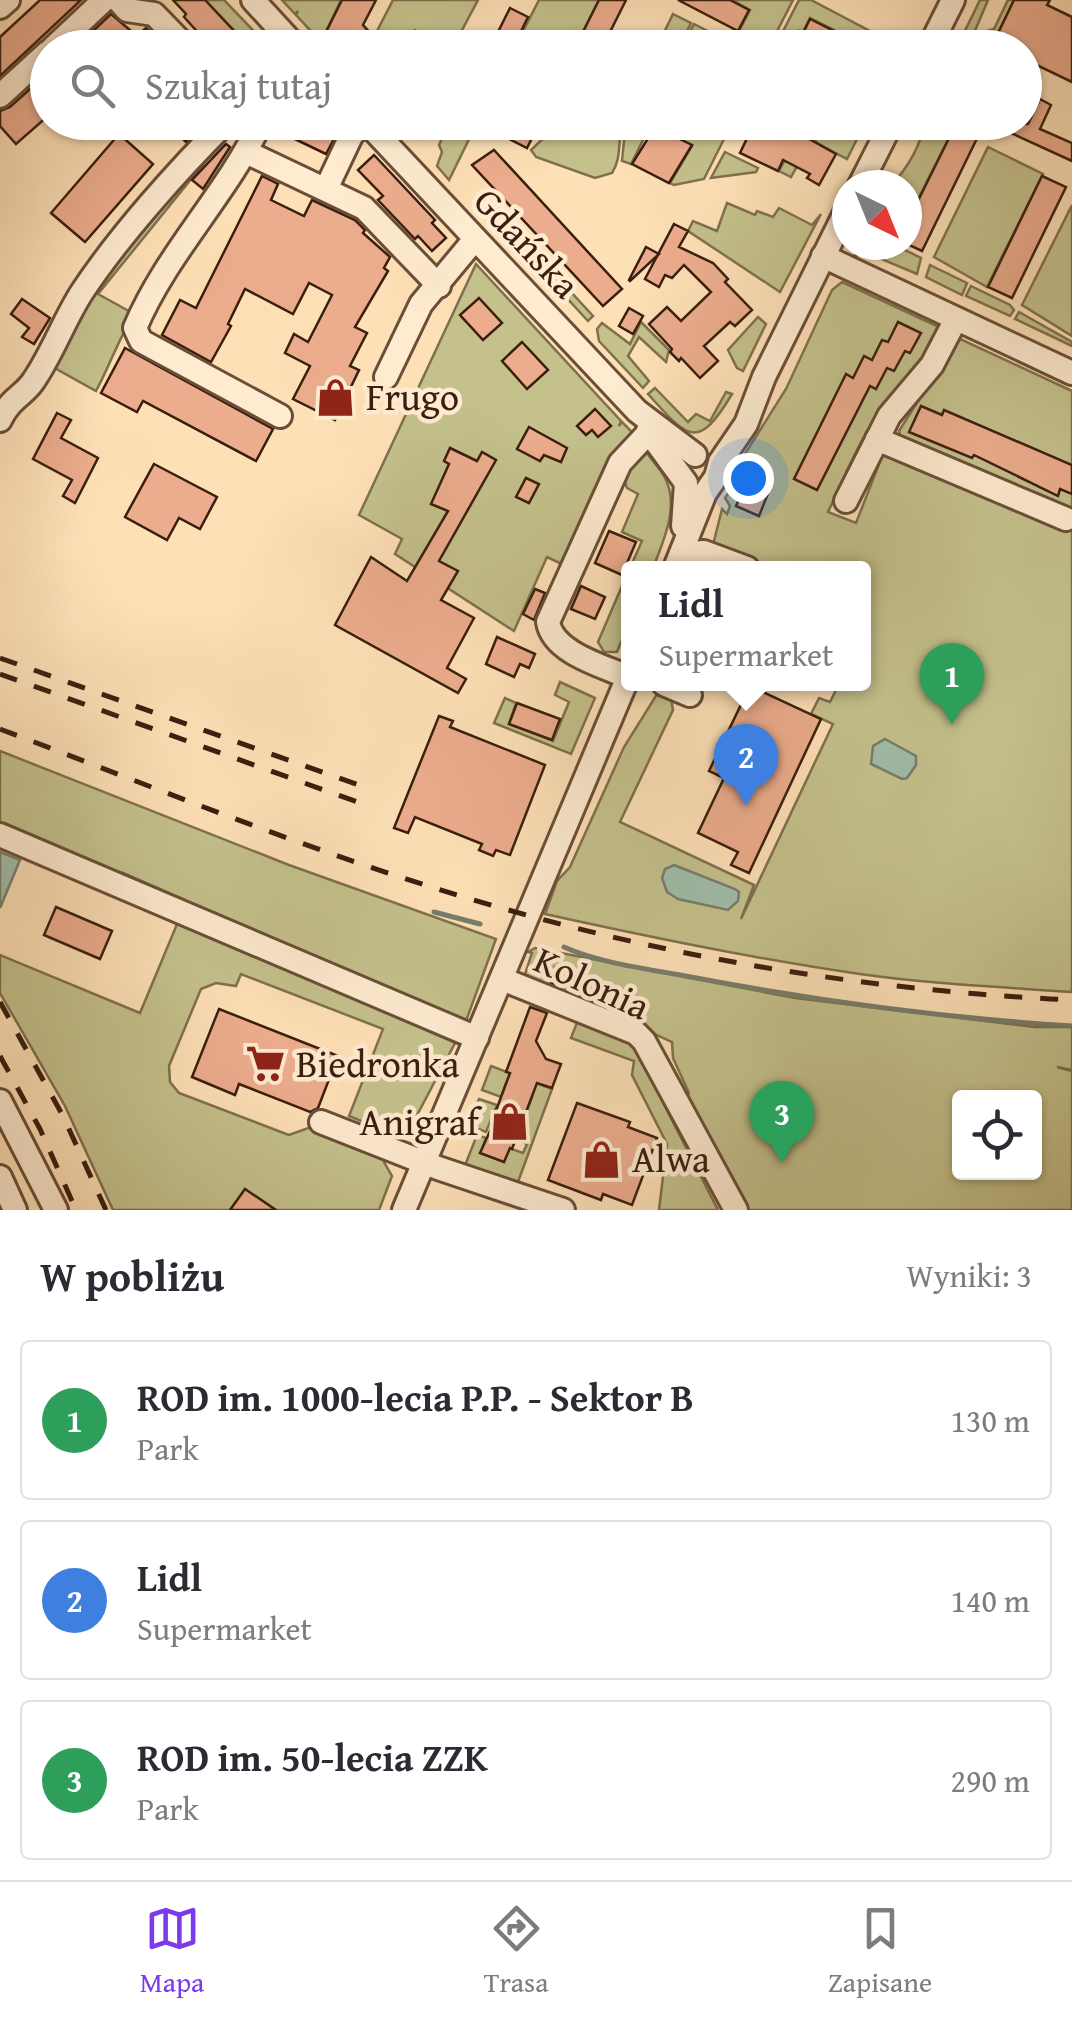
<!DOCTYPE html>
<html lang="pl">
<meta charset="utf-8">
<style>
body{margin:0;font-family:"Gentium Book Plus",serif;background:#f2f2f3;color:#2b2b33}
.controls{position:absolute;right:30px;bottom:30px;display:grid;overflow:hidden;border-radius:10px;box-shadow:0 2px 8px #0004}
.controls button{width:90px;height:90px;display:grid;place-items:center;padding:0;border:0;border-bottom:2px solid #e1e1e2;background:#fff;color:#2b2b33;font:50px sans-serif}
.compass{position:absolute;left:832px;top:170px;width:90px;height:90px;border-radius:50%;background:#fff;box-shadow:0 2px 8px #0004;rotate:137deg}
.you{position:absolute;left:748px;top:478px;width:35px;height:35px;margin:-25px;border:8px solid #fff;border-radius:50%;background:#1a73e8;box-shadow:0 0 0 15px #1a73e833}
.badge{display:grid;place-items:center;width:65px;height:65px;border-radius:50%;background:#7c3aed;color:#fff;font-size:32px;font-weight:700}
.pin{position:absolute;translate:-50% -82px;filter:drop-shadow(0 2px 5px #0008)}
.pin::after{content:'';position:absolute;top:52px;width:35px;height:30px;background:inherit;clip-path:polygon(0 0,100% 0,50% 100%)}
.popup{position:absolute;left:621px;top:561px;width:250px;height:130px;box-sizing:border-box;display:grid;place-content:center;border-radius:10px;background:#fff;filter:drop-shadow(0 2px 8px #0005);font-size:32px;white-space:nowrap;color:#7c7c81}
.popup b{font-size:38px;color:#2b2b33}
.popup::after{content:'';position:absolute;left:50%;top:100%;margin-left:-20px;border:20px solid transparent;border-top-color:#fff}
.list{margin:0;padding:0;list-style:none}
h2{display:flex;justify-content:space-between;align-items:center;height:130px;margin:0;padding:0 40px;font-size:42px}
h2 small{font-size:32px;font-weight:400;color:#7c7c81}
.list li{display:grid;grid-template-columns:65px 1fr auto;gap:30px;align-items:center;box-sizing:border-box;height:160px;margin:0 20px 20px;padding:0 20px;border:2px solid #e1e1e2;border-radius:10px}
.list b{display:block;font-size:38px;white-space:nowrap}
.list p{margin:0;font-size:32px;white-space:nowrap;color:#7c7c81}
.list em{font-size:32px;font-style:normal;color:#7c7c81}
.icon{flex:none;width:55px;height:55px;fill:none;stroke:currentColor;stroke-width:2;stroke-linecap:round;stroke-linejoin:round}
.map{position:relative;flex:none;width:1072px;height:1210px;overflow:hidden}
.search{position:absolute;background:#fff;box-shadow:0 2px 8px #0004;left:30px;right:30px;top:30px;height:110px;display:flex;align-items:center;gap:25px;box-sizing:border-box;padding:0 35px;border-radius:55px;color:#7c7c81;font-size:38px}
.sheet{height:670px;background:#fff}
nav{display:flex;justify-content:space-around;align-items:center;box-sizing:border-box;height:140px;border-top:2px solid #e1e1e2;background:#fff;font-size:28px;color:#7c7c81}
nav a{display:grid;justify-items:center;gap:5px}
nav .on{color:#7c3aed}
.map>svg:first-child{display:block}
.green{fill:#c4c18c;stroke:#7f704d;stroke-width:2.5;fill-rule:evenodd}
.water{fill:#a0bdaa;stroke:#777d6c;stroke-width:2.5}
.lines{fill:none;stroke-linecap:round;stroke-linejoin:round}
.stream{stroke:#777d6c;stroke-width:5}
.building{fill:#ecad8e;stroke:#3a1e0e;stroke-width:2.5}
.minor-casing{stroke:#6b4e38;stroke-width:28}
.minor{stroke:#feebd0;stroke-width:22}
.rail{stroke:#3a1e0e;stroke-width:5;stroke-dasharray:18 18;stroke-linecap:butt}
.labels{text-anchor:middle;stroke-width:9;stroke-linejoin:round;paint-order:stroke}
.street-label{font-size:38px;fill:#3a1e0e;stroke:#feebd0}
.poi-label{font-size:38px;fill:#3a1e0e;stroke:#feebd0;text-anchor:start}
</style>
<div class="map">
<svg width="1072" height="1210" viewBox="0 0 1072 1210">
<rect width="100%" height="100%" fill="#fee0b7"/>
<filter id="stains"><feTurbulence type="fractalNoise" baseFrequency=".002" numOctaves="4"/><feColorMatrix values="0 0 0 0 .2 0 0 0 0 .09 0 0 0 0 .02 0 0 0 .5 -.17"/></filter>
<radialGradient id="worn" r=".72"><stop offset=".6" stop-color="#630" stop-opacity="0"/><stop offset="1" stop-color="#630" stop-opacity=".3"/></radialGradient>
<g class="green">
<polygon points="205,0 224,0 269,47 250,47"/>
<polygon points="282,0 341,0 321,42 296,15 298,11 295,14"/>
<polygon points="393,0 478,0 453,47 443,47 415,30 397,47 390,47 376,33"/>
<polygon points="539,0 599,0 575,47 515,47"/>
<polygon points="732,0 793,0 769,47 753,47 731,36 734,29 739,31 750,10"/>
<polygon points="799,0 811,0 870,31 862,47 841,47 846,36 810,18 803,32 798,31 790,47 775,47"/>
<polygon points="980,0 988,0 968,47 957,47"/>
<polygon points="1008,0 1014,0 991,47 976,47 983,32 994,29"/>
<polygon points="673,14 691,23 679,47 657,47"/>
<polygon points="694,24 729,42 727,47 682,47"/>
<polygon points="456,123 477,123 449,180 437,166 442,152 439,145 444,134 450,137"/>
<path d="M565,123H633L624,124C616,140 623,156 612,173L595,178L536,157L531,150L554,128Z"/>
<polygon points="650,123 732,123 704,179 674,185 670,183 692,146 655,126 648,139 644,138 631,164 622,161 625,131"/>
<polygon points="780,123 821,123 791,177 779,171 800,132"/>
<polygon points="826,123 853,123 863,127 847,159 815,142"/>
<path d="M923,123L955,126L907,221V185H892C906,169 923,144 923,123Z"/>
<path d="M222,141L98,294L134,314C119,338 110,365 96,391L51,366L91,292L188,174Z"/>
<polygon points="988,147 1043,174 987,287 934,257"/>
<polygon points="725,152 758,168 756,172 711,178"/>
<polygon points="727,203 755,215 757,211 773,217 779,208 812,225 821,214 780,292 688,231 693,221 717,231"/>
<polygon points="1072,205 1072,336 1022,305"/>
<polygon points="495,211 541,260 536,265 490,216"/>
<polygon points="860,245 895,245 921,258 917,274 865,252 854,257"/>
<polygon points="476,264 621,421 619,426 622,422 632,432 564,565 547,557 514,631 395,554 402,539 359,515"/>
<polygon points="930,265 967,283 962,295 926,277"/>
<polygon points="547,266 593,316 588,321 542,271"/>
<path d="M842,282L939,327C940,352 913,372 897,390C865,425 848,469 828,512L856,523L883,454L1066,532L1072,520V992C1001,987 930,984 860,974C754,959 649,937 545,914L557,881L570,867L624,747L659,691L671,698L673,710L620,822L754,885L741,919L833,724L811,714L819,698L830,702L839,684H864V568H764L713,545L722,509L727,514L730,506L725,498L734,485L738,465L786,389L832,290Z"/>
<polygon points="971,286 1010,305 1014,310 1010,316 966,296"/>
<polygon points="1019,312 1072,342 1072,346 1015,319"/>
<polygon points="758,317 766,324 743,371 737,368 728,350"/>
<polygon points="641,322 669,350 666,362 639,337 628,356 649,381 643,388 599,341 597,329 602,323 630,344"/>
<polygon points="958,338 1072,391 1072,514 901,440 899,431"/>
<path d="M655,388L688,422L696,414L710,421L726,392L732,394C697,453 687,437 648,394Z"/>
<path d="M647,453C653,462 662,470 666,480C679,508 663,542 653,568H630L642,541L622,532L638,494L627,488L623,475L639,455Z"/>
<polygon points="628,572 628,625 617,652 604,652 598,642"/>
<polygon points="560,682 595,698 571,754 494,723 505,698 516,703 509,724 553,741 569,702 555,695"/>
<polygon points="0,751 289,865 496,939 466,1021 455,1025 204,916 187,901 123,873 100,871 0,827"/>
<polygon points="180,917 450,1035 455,1043 406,1136 400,1137 349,1116 383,1029 241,974 236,986 216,983 201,989 169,1066 170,1082 179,1093 281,1132 289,1135 311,1127 386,1156 384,1162 392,1176 379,1210 113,1210 65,1106 0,993 0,955 140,1013"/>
<path d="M535,948L795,998L1035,1027H1072V1070L1057,1067L1072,1071V1210H747L687,1098L689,1093L673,1058L672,1042L609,1013L546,992L525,974L532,953L528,952ZM960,1098H1034V1172H960Z"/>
<polygon points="578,1020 631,1040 718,1210 659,1210 667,1144 632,1075 634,1061 571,1038"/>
<polygon points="491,1066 552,1089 518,1182 464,1168 477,1135 486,1138 481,1153 504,1162 509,1148 523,1153 527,1144 516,1139 532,1097 506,1083 501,1097 482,1090"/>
<polygon points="479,1099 497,1105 486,1132 468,1125"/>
</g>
<g class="water">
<polygon points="885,739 916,756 916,765 907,778 902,779 871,764 873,746"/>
<polygon points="0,852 20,860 0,908"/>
<polygon points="674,865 735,889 739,892 738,901 728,910 678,899 667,892 662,878 665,869"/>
</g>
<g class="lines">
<g class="stream">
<polyline points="434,912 480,924"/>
<path d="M564,947C602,964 650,969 691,977C817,1001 944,1018 1072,1026"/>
</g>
</g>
<g class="building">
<polygon points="40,0 81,0 0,76 0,37"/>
<polygon points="173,0 205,0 250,48 212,48 184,17 186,14"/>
<polygon points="342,0 376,0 363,25 384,48 328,48 332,40 324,36"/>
<polygon points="599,0 626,0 602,48 575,48"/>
<polygon points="678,0 730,0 749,10 738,31"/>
<polygon points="1014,0 1050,0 1047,5 1072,17 1072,82 1024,59 1024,48 991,48"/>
<polygon points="510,8 528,17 513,48 490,48"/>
<polygon points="111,14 137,36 146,28 156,38 149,48 75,48"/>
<polygon points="810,19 846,37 840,48 790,48 799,31 803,33"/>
<polygon points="48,73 48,116 16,144 0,126 0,111 10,107"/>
<polygon points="1040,99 1051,105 1040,129 1072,143 1072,161 987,122 1028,124"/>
<polygon points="165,122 187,122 198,129 186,142"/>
<polygon points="276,122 343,122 326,154 274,129"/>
<polygon points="420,122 457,122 450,137"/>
<polygon points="476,122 540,122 527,148"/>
<polygon points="760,122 779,122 836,154 819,185 807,178 810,174 783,160 778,171 740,153 753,126 757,128"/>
<polygon points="957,122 985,122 922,251 907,244 907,223"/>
<polygon points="655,127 692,145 669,183 632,164"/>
<polygon points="119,134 153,164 85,242 51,213"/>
<polygon points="226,144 230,147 203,189 192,180"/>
<polygon points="494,150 622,289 603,306 472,165"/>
<polygon points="374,155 435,220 432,223 446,238 432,251 418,236 415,239 378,200 383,196 358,170"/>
<polygon points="262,176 278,184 271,200 304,216 312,200 355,220 365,230 363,233 390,257 384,268 388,271 355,327 367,333 350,366 359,370 335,420 293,399 310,366 285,353 294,334 308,342 332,295 309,283 293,314 245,289 228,324 231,326 211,362 162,335 180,300 196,308"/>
<polygon points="1042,176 1066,187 1012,298 988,287"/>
<polygon points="674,224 688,231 679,247 713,263 728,279 725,282 752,310 735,326 730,322 704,346 718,361 700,378 681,358 679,361 670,352 672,349 649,324 667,307 681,321 711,292 684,265 672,278 665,275 659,287 645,279"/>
<polygon points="646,247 659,254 630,281 629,280"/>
<polygon points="479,298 502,323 483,340 460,315"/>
<polygon points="22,299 50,318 34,344 22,337 29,328 11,314"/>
<polygon points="629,308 643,316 633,334 619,326"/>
<polygon points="898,322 921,333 910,353 905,351 894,371 887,368 876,389 870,386 817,490 794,479 846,374 853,378 864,356 872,360 882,340 888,342"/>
<polygon points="522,342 548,370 527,389 502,361"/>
<polygon points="125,348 273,429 256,461 143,401 137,412 101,393"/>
<polygon points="921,406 942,415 944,410 1072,465 1072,494 1060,489 1058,496 974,455 972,458 909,432"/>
<polygon points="595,409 611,426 598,437 592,430 586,435 577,426"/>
<polygon points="57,413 71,420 61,438 98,458 75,503 63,496 72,480 33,459"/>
<polygon points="529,427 567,448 561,462 544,455 540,461 517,449"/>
<polygon points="450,448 477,461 482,452 496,460 439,561 458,571 441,600 474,618 447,668 466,679 458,693 335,625 371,557 407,581 448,511 431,504 449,464 444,461"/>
<polygon points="154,464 217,497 200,529 179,518 167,540 125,517"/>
<polygon points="526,478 539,484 529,503 516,497"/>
<polygon points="747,481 769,491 759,516 736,506"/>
<polygon points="609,531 636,542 622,575 595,563"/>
<polygon points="581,586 605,597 595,619 571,609"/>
<polygon points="535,589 545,593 534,620 523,614"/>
<polygon points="497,637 535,654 529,668 520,664 514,677 486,664"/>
<polygon points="750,686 821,719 749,873 731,865 738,852 698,833 724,778 709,771"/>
<polygon points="517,703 560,719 552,740 509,724"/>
<polygon points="439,716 453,721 450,727 545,765 510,855 496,850 493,856 479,850 482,844 415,817 408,833 394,828"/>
<polygon points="56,907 112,931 100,959 44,935"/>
<polygon points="555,967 584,974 580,991 551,983"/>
<polygon points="597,983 609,986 604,1004 593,999"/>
<polygon points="530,1007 547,1013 536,1041 546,1059 561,1064 552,1088 537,1083 512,1149 510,1148 504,1162 480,1153 500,1109 497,1108 510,1073 506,1072"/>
<polygon points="219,1009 338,1056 318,1108 310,1112 239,1084 235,1095 192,1077"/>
<polygon points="577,1103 630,1122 628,1127 657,1138 632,1205 603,1194 601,1200 548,1180"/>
<polygon points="245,1189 276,1210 230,1210"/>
</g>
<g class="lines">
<defs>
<g id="minor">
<polyline points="118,0 127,10 154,14 187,48"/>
<polyline points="253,0 297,48"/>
<polyline points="0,7 8,0"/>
<polyline points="53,48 104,0"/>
<polyline points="929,48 953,0"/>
<polyline points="0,96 48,52"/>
<path d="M261,122C226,195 166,254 135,328L141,341L280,416"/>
<polyline points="366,122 637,411 695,455"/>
<polyline points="246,152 364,208 439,286"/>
<polyline points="860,185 892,122"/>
<polyline points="326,189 351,136 363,122"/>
<polyline points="823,256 1072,373"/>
<polyline points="386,377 421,304 475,239"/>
<path d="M0,420C11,397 24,396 34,380C53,352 64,320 82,292C119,236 178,170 226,122"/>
<polyline points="648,431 686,483 683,526"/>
<polyline points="877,439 1066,519"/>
<polyline points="846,501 889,416 932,365 956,319"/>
<polyline points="681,554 704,552 747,568"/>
<polyline points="675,568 705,493 716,477 720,462 746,424 764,377 847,209"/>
<path d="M628,677C603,666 553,653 548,622L620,463L649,432"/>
<polyline points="664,684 690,695"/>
<polyline points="0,835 477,1038"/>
<polyline points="502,979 636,1033 644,1041 736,1210"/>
<polyline points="0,1101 56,1210"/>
<polyline points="321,1122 438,1168 563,1210"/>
<polyline points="0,1177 15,1210"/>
<polyline points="404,1210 628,677"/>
</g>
</defs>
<use href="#minor" class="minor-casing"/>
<use href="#minor" class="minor"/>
<g class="rail">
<polyline points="0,658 370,789"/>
<polyline points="0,674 363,804"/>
<path d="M0,729C164,791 329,859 498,907C685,961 878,991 1072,1000"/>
<polyline points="0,1002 63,1116 106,1210"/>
<polyline points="0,1056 40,1129 76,1210"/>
</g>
</g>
<defs>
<symbol id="shop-bare" viewBox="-9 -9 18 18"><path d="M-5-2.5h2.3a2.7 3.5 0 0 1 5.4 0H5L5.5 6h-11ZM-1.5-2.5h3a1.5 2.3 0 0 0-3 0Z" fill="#8f2418" stroke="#feebd0" stroke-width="2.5" paint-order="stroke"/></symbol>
<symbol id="supermarket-bare" viewBox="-9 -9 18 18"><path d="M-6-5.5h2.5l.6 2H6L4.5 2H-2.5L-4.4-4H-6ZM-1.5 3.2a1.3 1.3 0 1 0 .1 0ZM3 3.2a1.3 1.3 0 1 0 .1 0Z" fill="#8f2418" stroke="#feebd0" stroke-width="2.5" paint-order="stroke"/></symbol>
</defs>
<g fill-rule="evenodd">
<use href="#shop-bare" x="308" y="370" width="55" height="55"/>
<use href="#supermarket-bare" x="238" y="1036" width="55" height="55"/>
<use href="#shop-bare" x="482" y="1094" width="55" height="55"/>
<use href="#shop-bare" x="574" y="1132" width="55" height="55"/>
</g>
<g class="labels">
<g class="street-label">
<text transform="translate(527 243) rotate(47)" y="13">Gdańska</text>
<text transform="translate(592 983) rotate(25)" y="13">Kolonia</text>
</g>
<g class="poi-label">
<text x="366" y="410">Frugo</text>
<text x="296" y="1077">Biedronka</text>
<text x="479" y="1135" text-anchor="end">Anigraf</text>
<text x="632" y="1172">Alwa</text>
</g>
</g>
<rect width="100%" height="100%" filter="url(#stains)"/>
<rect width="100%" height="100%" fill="url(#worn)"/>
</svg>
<div class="controls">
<button><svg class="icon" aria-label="locate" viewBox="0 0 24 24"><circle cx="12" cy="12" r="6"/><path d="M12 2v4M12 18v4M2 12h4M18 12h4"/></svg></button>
</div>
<svg class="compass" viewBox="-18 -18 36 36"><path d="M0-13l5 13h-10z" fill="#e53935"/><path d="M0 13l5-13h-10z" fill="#7c7c81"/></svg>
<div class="you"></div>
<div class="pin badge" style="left:952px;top:725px;background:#2e9e5b">1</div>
<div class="pin badge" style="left:746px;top:806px;background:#3f7fe0">2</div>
<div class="popup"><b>Lidl</b>Supermarket</div>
<div class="pin badge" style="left:782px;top:1163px;background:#2e9e5b">3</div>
<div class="search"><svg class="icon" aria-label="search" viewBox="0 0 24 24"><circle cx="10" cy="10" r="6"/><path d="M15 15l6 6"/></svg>Szukaj tutaj</div>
</div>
<section class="sheet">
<h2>W pobliżu<small>Wyniki: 3</small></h2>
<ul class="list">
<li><span class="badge" style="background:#2e9e5b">1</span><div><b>ROD im. 1000-lecia P.P. - Sektor B</b><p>Park</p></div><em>130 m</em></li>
<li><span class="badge" style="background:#3f7fe0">2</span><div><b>Lidl</b><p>Supermarket</p></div><em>140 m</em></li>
<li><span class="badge" style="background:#2e9e5b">3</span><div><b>ROD im. 50-lecia ZZK</b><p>Park</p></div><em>290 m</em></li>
</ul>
</section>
<nav>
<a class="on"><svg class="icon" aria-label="map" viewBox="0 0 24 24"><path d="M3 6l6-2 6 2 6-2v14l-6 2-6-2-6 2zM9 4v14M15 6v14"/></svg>Mapa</a>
<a><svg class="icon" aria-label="directions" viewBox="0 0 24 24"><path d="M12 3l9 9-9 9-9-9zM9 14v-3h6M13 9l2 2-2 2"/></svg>Trasa</a>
<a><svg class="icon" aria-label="saved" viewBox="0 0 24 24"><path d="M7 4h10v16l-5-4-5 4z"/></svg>Zapisane</a>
</nav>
